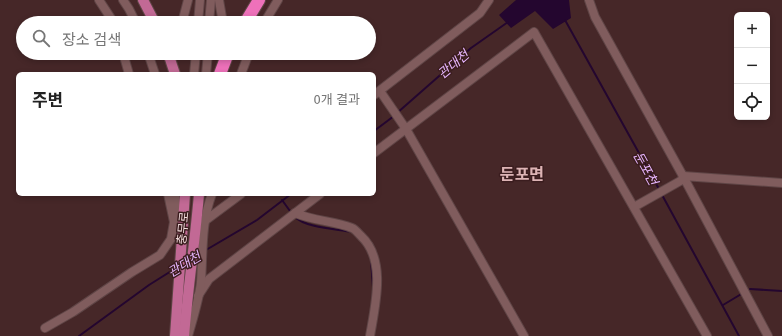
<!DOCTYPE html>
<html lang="ko">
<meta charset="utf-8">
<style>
body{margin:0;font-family:"Fira Sans","Noto Sans KR",sans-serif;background:#f6f6f6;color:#222}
.controls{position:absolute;right:12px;top:12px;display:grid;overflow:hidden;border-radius:6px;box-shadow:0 2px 6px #0003}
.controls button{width:36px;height:36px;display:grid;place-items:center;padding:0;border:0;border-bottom:1px solid #e0e0e0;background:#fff;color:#222;font:20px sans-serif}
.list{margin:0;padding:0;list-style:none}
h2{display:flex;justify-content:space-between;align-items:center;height:52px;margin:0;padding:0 16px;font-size:17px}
h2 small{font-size:13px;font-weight:400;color:#767676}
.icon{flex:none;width:22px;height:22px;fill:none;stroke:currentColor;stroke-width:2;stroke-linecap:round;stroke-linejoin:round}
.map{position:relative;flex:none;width:782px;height:336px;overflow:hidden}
.search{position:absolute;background:#fff;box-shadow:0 2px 6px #0003;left:16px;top:16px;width:360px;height:44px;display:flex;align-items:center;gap:10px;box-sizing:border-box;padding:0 14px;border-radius:22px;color:#767676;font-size:15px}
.panel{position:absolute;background:#fff;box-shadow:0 2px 6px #0003;left:16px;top:72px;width:360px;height:124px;border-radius:6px}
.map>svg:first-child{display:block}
.water{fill:#24062f}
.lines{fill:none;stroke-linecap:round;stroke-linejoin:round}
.stream{stroke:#24062f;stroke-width:2}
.minor-casing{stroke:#5f4546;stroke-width:10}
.major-casing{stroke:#5f4546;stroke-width:12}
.highway-casing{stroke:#5f4546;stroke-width:14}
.minor{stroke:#805c5d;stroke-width:8}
.major{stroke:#c26995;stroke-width:10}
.highway{stroke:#ee71ba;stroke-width:12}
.labels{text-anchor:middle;stroke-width:3;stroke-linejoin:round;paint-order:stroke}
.street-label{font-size:12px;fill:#f4dede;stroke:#3b1d1f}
.water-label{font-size:13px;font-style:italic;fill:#e7b6fe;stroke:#3b1d1f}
.district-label{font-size:16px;font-weight:bold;fill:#ddb4b5;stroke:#3b1d1f}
</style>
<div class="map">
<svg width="782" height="336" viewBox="0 0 782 336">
<rect width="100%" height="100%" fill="#462728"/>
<polygon class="water" points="516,0 569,0 571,18 553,29 535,11 511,28 499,15"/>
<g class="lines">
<g class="stream">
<polyline points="565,20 659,189"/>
<polyline points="397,113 471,48 508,22"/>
<polyline points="374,131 394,116"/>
<polyline points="661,193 739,336"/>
<polyline points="282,200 290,211"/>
<path d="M295,217C306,228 337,229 352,232"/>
<polyline points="206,250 257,220 291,194"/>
<polyline points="371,260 373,287"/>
<polyline points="750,289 782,291"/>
<polyline points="723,305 743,293"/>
<polyline points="79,336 149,285 176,268"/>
</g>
<defs>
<g id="minor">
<polyline points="99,0 114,23"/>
<polyline points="123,0 129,9 136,23"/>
<polyline points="219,0 223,23"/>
<polyline points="589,0 595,17 683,176 768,336"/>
<polyline points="182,23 188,0"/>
<polyline points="198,23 200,0"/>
<polyline points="209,23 211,0"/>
<polyline points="264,23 278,0"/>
<polyline points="123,53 129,74"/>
<polyline points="148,53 155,74"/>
<polyline points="238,53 248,56"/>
<polyline points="194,74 196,53"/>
<polyline points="206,74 208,53"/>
<polyline points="241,74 249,53"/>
<polyline points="380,91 406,129 524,336"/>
<polyline points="374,95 480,13 489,0"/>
<polyline points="374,153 534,32 707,336"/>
<polyline points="175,194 176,206 182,224"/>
<polyline points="634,207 682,180 683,176 782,183"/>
<path d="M295,213C314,221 334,221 352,228C355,229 358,233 361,236C387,260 375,306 370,336"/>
<polyline points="206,220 241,194"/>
<polyline points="198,296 209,279 320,194"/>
<polyline points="45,328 73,312 132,272 160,255 171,239 174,222 168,194"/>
<path d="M188,336C193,318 199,300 201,282C203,253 201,222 212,194"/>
</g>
<g id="major">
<polyline points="143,0 155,23"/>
<polyline points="168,53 175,74"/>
<polyline points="175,336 185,194"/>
<path d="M184,336C188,288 195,241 199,194"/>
</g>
<g id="highway">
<polyline points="245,23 259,0"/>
<polyline points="220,74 228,53"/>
</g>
</defs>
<use href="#minor" class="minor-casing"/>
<use href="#major" class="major-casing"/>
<use href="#highway" class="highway-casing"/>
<use href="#minor" class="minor"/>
<use href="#major" class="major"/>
<use href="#highway" class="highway"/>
</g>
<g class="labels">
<g class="street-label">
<text transform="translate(183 228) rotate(-84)" y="4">충무로</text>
</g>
<g class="water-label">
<text transform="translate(453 64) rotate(-40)" y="5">관대천</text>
<text transform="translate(646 168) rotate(61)" y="5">둔포천</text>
<text transform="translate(184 264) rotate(-31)" y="5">관대천</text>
</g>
<g class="district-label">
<text x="522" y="180">둔포면</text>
</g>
</g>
</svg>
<div class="controls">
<button>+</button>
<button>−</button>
<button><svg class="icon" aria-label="locate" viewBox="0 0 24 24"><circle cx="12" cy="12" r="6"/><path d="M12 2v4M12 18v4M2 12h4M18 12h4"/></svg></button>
</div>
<div class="search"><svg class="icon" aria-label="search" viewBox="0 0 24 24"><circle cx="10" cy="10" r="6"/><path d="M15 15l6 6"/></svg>장소 검색</div>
<section class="panel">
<h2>주변<small>0개 결과</small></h2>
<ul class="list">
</ul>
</section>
</div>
